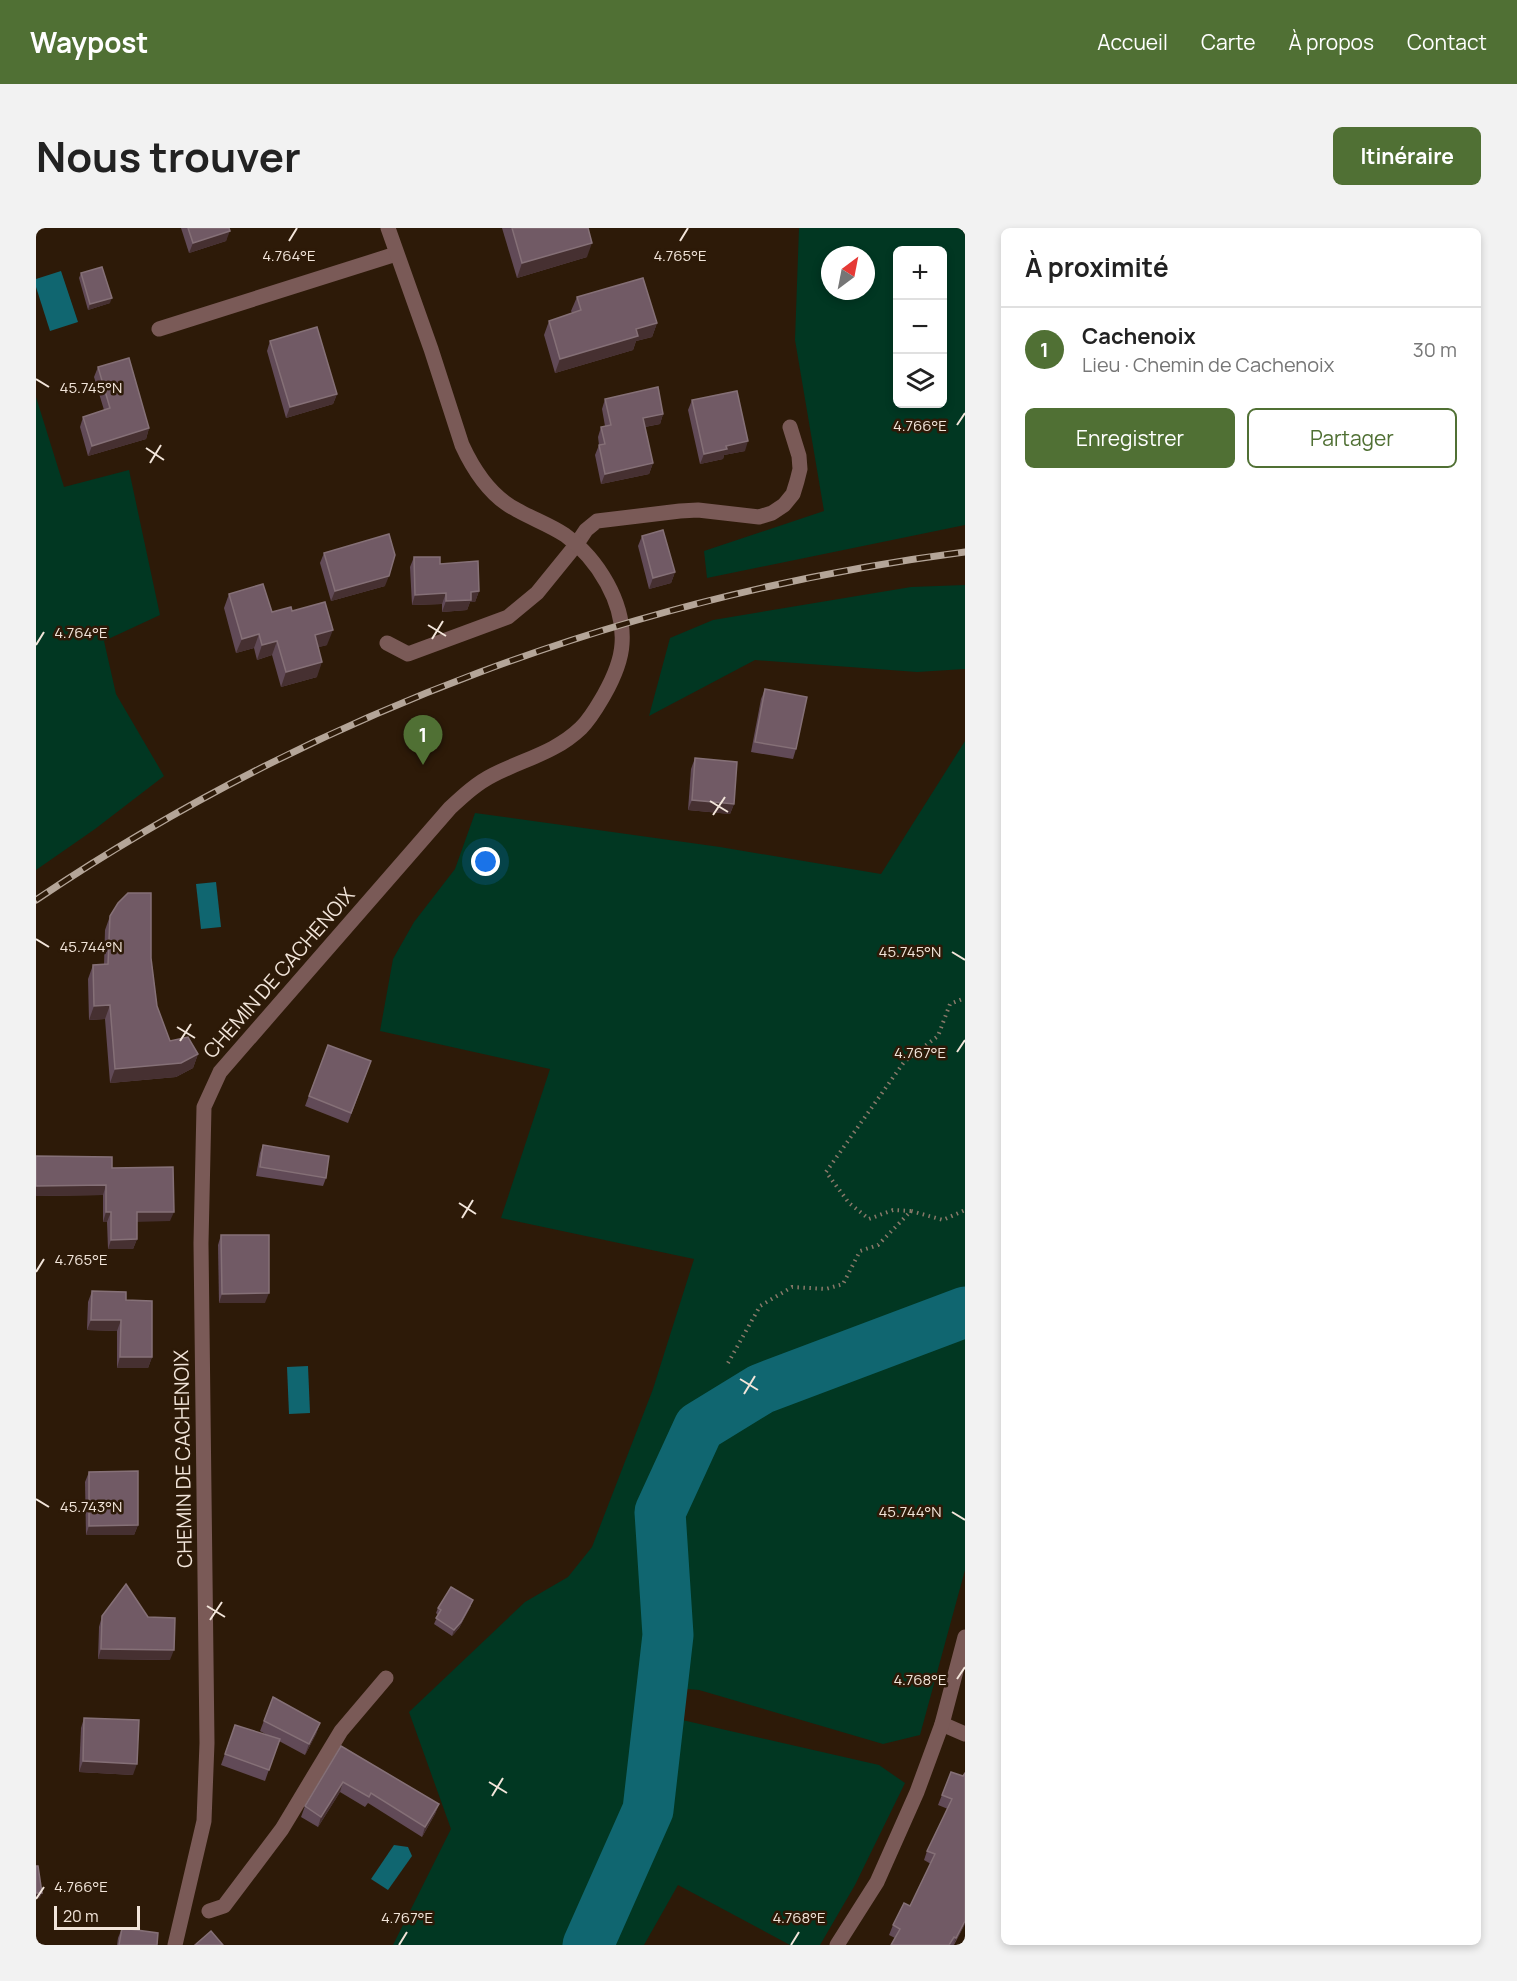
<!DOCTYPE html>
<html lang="fr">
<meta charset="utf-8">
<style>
body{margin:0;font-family:Manrope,sans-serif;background:#f2f2f2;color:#222}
.controls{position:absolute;right:18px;top:18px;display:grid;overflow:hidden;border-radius:9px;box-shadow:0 3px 9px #0003}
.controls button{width:54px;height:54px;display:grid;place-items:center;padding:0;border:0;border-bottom:2px solid #e0e0e0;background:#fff;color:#222;font:30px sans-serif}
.compass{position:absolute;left:785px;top:18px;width:54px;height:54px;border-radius:50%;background:#fff;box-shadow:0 3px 9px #0003;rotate:32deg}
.scale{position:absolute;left:18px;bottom:15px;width:86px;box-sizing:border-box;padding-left:6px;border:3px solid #f2e5da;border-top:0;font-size:16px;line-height:21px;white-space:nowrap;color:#f2e5da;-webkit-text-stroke:4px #2d1a08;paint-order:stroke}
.you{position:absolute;left:450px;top:634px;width:21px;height:21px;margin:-15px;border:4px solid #fff;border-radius:50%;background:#1a73e8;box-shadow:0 0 0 9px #1a73e833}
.badge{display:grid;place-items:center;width:39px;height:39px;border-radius:50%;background:#507034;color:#fff;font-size:20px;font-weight:700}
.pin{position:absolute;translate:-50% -50px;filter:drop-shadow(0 2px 3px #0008)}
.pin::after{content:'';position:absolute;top:32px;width:21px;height:18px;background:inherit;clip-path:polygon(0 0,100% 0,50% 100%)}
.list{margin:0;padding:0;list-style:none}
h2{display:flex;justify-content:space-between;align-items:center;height:78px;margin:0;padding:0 24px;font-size:26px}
h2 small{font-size:20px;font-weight:400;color:#767676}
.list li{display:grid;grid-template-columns:39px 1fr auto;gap:18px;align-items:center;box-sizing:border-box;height:84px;padding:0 24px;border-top:2px solid #e0e0e0}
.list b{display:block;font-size:22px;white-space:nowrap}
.list p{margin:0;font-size:20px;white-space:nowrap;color:#767676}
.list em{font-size:20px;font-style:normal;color:#767676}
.actions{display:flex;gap:12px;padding:18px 24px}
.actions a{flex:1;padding:14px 0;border:2px solid #507034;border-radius:9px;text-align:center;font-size:21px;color:#507034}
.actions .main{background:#507034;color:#fff}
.icon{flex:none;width:33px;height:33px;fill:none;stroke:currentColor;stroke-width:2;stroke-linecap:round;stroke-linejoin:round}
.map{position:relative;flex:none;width:929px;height:1717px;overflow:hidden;border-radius:9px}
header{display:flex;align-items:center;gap:36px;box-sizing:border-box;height:84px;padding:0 30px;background:#507034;color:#fff}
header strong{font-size:28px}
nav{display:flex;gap:33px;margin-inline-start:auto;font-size:21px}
.intro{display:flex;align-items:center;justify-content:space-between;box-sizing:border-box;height:144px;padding:0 36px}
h1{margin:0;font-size:42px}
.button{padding:15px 27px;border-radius:9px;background:#507034;color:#fff;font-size:21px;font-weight:700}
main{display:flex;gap:36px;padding:0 36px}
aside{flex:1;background:#fff;border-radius:9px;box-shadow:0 3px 9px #0003}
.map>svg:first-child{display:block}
.green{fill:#013722;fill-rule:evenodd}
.water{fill:#106670}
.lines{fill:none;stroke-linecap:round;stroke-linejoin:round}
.river{stroke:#106670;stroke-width:51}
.path{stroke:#89796a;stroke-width:4;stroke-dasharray:1.5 4.5;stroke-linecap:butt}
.service{stroke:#7a5a57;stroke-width:15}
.minor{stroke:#7a5a57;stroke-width:15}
.rail-casing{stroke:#b4a598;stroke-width:7}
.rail{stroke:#2d1a08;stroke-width:4.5;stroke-dasharray:14;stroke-linecap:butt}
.wall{fill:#614a57}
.shaded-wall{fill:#463031}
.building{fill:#715a65;stroke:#857077;stroke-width:1.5}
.ticks{fill:none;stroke:#f2e5da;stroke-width:2}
.labels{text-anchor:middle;stroke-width:5;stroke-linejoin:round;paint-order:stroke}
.street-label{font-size:20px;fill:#f2e5da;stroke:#2d1a08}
.ticks-label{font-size:15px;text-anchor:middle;fill:#f2e5da;stroke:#2d1a08;stroke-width:5;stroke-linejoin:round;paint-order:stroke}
</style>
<header>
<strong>Waypost</strong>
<nav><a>Accueil</a><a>Carte</a><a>À propos</a><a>Contact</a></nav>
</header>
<div class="intro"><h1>Nous trouver</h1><a class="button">Itinéraire</a></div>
<main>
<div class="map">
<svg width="929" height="1717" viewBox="0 0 929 1717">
<rect width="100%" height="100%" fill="#2d1a08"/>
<g class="green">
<path d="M763,0H929V297L671,350L668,323L788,283L759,112ZM906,22V176H862V22ZM794,27H830V63H794Z"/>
<polygon points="0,169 28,259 93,242 124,387 68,413 80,466 128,548 59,601 0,642"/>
<polygon points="929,357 929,441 881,444 719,432 613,488 634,410 677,392 875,359"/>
<polygon points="929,513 929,1342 884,1507 847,1516 663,1462 651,1461 642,1491 843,1537 869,1555 819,1657 784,1717 754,1717 642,1657 608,1717 357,1717 415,1601 373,1484 489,1374 532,1349 556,1319 617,1161 658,1031 465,990 514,841 344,803 357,731 378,694 419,641 439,585 684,619 845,646"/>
</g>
<g class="water">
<polygon points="25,43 42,94 14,103 0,59 0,51"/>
<polygon points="180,654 185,699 165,701 160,656"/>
<polygon points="272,1138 274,1185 253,1186 251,1139"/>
<polygon points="358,1617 372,1619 376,1628 352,1662 335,1651"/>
</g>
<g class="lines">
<polyline class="river" points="552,1717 612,1582 632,1407 624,1284 663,1199 725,1161 929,1084"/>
<g class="path">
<polyline points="875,983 857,982 833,991 813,975 790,944 868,834 902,808 914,776 929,770"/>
<polyline points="692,1135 724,1078 756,1059 790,1061 807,1056 824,1023 842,1017 875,983 907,992 929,982"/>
</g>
<g class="service">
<polyline points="351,415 372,426 472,389 501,365 540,317 550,302 561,293 644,283 662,282 723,289 736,285 748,277 757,266 761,253 764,241 763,228 754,199"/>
<polyline points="906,1496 929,1506"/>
<polyline points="173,1683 188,1678 246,1601 305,1503 350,1450"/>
</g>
<g class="minor">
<polyline points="123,101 360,26"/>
<path d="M139,1717L168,1593L171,1515L165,1015L168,879L184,844L414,580C428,567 441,555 457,547C488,531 519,525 545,500C555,490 561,479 568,467C577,451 585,434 586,416C589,375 562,331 529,307C514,297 497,291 481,282C455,269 438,243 426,217L395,121L352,0"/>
<polyline points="801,1717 841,1654 881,1564 906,1496 929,1409"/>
</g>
<defs>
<path id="rail" d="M0,672C278,485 597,367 929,324"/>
</defs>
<use href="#rail" class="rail-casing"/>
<use href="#rail" class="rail"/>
</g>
<g class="wall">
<polygon points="145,0 193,0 190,13 153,25"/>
<polygon points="466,0 552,0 551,29 481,50"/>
<polygon points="45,45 74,75 52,82 43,50"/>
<polygon points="541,69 621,95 616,109 600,113 597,122 519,145 508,107 513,93 536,85 535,83"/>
<polygon points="234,113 301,166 297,176 250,190 231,123"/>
<polygon points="62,139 113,200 110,211 52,228 44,199 47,189 68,182 58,149"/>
<polygon points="569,171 627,186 624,196 609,199 617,235 613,246 565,256 559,227 563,217 562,209 565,199 569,198 566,181"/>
<polygon points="656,172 709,223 688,227 687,231 664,236 652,182"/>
<polygon points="606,308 639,344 635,355 613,361 602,318"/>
<polygon points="288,325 349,358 295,373 284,335"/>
<polygon points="378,329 404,336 443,363 439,374 434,374 431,382 406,384 406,376 376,377 374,339"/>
<polygon points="193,366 236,384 256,383 291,417 282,419 281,449 245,459 236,427 221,432 218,420 200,425 188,380"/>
<polygon points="729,461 760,521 757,531 715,524 725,471"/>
<polygon points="659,530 698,576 694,586 652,582 655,541"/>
<polygon points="74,688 115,730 121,778 134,813 162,826 157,840 140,849 74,855 69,791 53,792 52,751 57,737 68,737 69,702"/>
<polygon points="292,817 335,833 312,895 269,878"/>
<polygon points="227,917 290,950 287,958 220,948 224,925"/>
<polygon points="0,928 76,940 134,993 101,993 101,1011 97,1021 72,1021 71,994 67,994 67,967 0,968"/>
<polygon points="185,1007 229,1075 183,1075 182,1017"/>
<polygon points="56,1063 90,1072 116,1129 112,1140 81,1140 81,1103 51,1102 52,1074"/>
<polygon points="53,1244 102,1297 98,1307 50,1307 49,1254"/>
<polygon points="435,1378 423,1400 416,1408 398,1396 402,1387 400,1385 402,1380"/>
<polygon points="66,1388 134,1432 62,1431 63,1399"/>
<polygon points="237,1469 284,1495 280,1506 269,1527 243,1513 229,1553 185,1537 199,1497 233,1508 224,1503"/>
<polygon points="48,1490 97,1547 43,1544 45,1500"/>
<polygon points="305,1518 403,1576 399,1586 386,1609 332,1575 329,1579 304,1564 282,1599 265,1589 269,1578"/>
<polygon points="915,1544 929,1696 918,1717 855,1717 859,1710 853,1707 857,1697 874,1678 895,1636 888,1632 891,1623 912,1581 902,1577"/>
<polygon points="86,1700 121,1717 81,1717 82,1710"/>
</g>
<g class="shaded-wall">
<polygon points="194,3 190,13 153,25 157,15"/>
<polygon points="556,15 551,29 481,50 486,35"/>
<polygon points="76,70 74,75 52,82 54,76"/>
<polygon points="621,95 616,109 600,113 597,122 519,145 524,131 600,101"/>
<polygon points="301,166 297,176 250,190 254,179"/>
<polygon points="627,186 624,196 603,200 607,190"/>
<polygon points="113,200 110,211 52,228 56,218"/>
<polygon points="712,213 709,223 688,227 687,231 664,236 668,226 690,218"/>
<polygon points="617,235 613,246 565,256 569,246"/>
<polygon points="639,344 635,355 613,361 617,350"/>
<polygon points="353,348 349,358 295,373 299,363"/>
<polygon points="443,363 439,374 434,374 431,382 406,384 410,373 435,364"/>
<polygon points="410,365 406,376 376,377 379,367"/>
<polygon points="297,402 291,417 274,422 279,407"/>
<polygon points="223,406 218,420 200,425 206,411"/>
<polygon points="241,413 236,427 221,432 226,417"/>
<polygon points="286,434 281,449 245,459 250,444"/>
<polygon points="656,572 698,576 694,586 652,582"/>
<polygon points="74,777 69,791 53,792 58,778"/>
<polygon points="162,826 157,840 140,849 74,855 79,841"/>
<polygon points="70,957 67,967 0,968 0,958"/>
<polygon points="70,984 75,984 71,994 67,994"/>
<polygon points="101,984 138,984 134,993 98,994"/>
<polygon points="101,1011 97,1021 72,1021 75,1012"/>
<polygon points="233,1065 229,1075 183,1075 186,1066"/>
<polygon points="55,1092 85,1092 81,1103 51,1102"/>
<polygon points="84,1129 116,1129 112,1140 81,1140"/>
<polygon points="102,1297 98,1307 50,1307 53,1298"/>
<polygon points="437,1372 423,1400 416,1408 418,1402"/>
<polygon points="65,1421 138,1422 134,1432 62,1431"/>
<polygon points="284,1495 280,1506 269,1527 273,1516"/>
<polygon points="47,1533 101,1536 97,1547 43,1544"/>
<polygon points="307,1554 304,1564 282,1599 285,1589"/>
<polygon points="403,1576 399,1586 386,1609 389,1599"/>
<polygon points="0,1665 6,1665 4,1670 0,1671"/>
<polygon points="929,1693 929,1696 917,1717 920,1710"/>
</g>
<g class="building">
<polygon points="152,0 193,0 194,3 157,15"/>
<polygon points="476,0 552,0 556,15 486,35"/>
<polygon points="66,39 76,70 54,76 45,45"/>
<polygon points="607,50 621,95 600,101 602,108 524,131 513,93 545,82 541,69"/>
<polygon points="281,99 301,166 254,179 234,113"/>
<polygon points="93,130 113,200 56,218 47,189 74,180 62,139"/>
<polygon points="622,159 627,186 607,190 617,235 569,246 563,217 569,216 565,199 575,197 569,171"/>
<polygon points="701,163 712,213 690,218 691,221 668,226 656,172"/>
<polygon points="627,302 639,344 617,350 606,308"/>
<polygon points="353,306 359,327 353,348 299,363 288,325"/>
<polygon points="378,329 404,329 404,336 442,333 443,363 435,364 435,372 410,373 410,365 379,367"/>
<polygon points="227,356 236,384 255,379 256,383 289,374 297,402 279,407 286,434 250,444 241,413 226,417 223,406 206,411 193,366"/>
<polygon points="729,461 771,469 760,521 719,514"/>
<polygon points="659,530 701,534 698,576 656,572"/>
<polygon points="92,665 115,665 115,730 121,778 134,813 152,809 162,826 145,835 79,841 74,777 58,778 57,737 72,736 74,688 82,675"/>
<polygon points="292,817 335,833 315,885 273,868"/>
<polygon points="227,917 293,928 290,950 224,939"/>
<polygon points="0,928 76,929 76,940 137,939 138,984 101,984 101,1011 75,1012 75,984 70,984 70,957 0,958"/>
<polygon points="185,1007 233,1007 233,1065 186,1066"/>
<polygon points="56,1063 90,1064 90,1072 116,1073 116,1129 84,1129 85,1092 55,1092"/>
<polygon points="102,1243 102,1297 53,1298 53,1244"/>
<polygon points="90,1356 112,1389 139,1390 138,1422 65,1421 66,1388"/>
<polygon points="415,1359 437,1372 425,1394 418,1402 400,1390 405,1382 402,1380"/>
<polygon points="237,1469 284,1495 273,1516 228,1493"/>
<polygon points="48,1490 103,1492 101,1536 47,1533"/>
<polygon points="199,1497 244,1511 233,1542 189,1526"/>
<polygon points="305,1518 403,1576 389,1599 335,1565 333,1569 307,1554 285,1589 269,1578"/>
<polygon points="915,1544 927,1548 929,1545 929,1693 920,1710 918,1709 913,1717 855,1717 864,1701 857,1697 868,1675 874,1678 899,1626 891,1623 916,1571 906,1567"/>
<polygon points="0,1638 2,1638 6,1665 0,1665"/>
<polygon points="86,1700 122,1705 121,1717 83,1717"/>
<polygon points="175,1703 187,1717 159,1717"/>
</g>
<path class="ticks" d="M253,13L261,0M644,13L652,0M0,151L13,159M921,197L929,185M110,220L128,232M114,235L125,217M392,397L410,408M396,411L407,393M0,417L8,404M674,573L692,584M677,587L689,569M0,711L13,719M916,724L929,732M141,799L159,810M144,813L155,796M921,824L929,812M423,975L440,986M426,990L437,972M0,1044L8,1031M704,1151L722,1162M708,1166L719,1148M0,1271L13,1279M916,1284L929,1292M171,1378L189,1389M174,1392L186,1374M921,1451L929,1439M453,1554L471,1565M456,1568L467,1550M0,1671L8,1659M363,1717L371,1704M755,1717L763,1704"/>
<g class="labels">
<g class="street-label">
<text transform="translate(243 745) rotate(-49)" y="7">CHEMIN DE CACHENOIX</text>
<text transform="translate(147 1231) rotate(-91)" y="7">CHEMIN DE CACHENOIX</text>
</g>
</g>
<g class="ticks-label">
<text x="253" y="33">4.764°E</text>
<text x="644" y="33">4.765°E</text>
<text x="55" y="165">45.745°N</text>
<text x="884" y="203">4.766°E</text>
<text x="45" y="410">4.764°E</text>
<text x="55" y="724">45.744°N</text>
<text x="874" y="729">45.745°N</text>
<text x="884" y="830">4.767°E</text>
<text x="45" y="1037">4.765°E</text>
<text x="55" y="1284">45.743°N</text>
<text x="874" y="1289">45.744°N</text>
<text x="884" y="1457">4.768°E</text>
<text x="45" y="1664">4.766°E</text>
<text x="371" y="1695">4.767°E</text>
<text x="763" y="1695">4.768°E</text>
</g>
</svg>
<div class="controls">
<button>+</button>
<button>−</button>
<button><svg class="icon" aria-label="layers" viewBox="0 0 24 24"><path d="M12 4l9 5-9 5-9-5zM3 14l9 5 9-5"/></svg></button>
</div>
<svg class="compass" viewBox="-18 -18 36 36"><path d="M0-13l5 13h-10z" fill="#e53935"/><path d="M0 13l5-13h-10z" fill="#767676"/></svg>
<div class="scale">20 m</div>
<div class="you"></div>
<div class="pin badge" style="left:387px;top:537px">1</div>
</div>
<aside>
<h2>À proximité<small></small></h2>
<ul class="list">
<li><span class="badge">1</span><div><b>Cachenoix</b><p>Lieu · Chemin de Cachenoix</p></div><em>30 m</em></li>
</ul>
<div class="actions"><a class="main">Enregistrer</a><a>Partager</a></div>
</aside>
</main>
